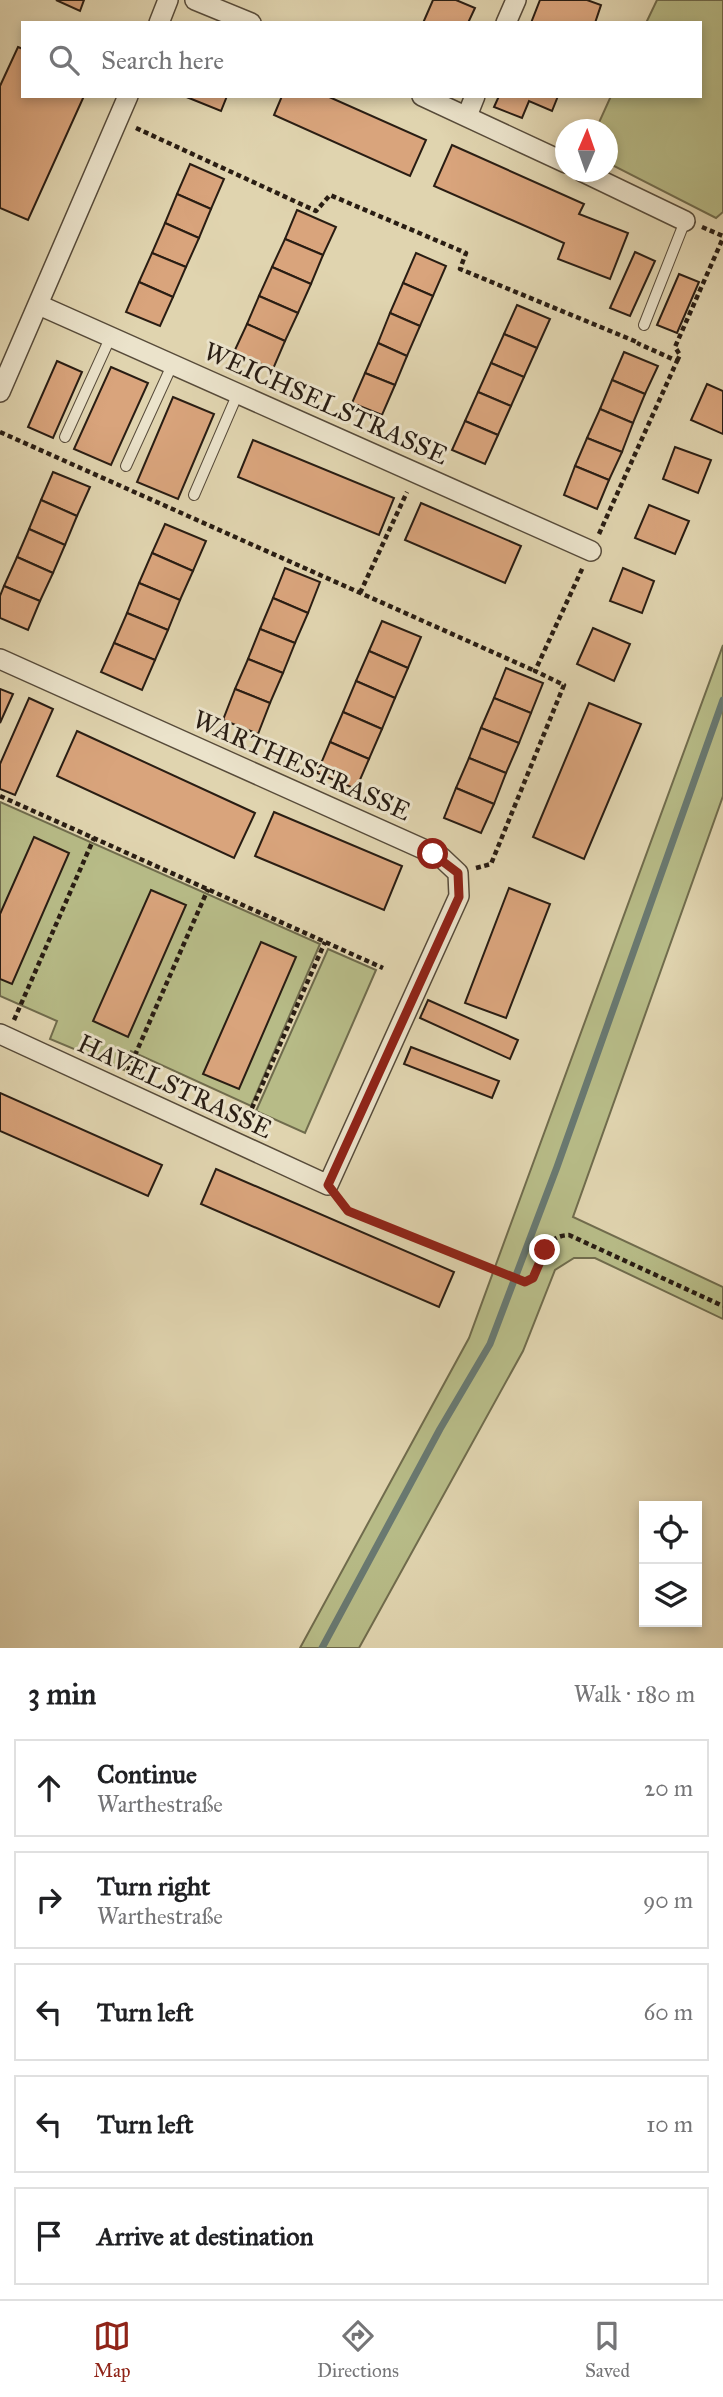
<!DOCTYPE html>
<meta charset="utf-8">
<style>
body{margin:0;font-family:"IM FELL Great Primer",serif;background:#f2f2f2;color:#202124}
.controls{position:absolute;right:21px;bottom:21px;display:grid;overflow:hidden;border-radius:0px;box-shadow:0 4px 10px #0003}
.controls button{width:63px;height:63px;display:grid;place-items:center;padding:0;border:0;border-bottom:2px solid #e0e0e0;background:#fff;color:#202124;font:35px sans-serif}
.compass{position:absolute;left:555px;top:119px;width:63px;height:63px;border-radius:50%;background:#fff;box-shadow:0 4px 10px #0003;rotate:2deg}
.stop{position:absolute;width:21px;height:21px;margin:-16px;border:5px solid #8f2418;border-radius:50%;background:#fff}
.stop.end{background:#8f2418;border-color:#fff;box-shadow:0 2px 7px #0008}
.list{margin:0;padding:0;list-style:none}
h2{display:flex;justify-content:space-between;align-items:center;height:91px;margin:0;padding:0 28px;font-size:30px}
h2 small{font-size:23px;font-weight:400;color:#757577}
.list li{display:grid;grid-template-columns:46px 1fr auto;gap:21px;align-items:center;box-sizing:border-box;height:98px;margin:0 14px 14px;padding:0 14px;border:2px solid #e0e0e0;border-radius:0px}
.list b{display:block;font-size:26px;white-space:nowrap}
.list p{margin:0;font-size:23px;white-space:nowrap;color:#757577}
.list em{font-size:23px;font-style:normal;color:#757577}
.icon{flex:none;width:38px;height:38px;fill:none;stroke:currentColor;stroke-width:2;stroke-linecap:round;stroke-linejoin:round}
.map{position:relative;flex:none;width:723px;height:1648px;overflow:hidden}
.search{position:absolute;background:#fff;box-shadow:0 4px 10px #0003;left:21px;right:21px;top:21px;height:77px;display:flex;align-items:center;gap:18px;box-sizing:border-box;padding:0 24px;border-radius:0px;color:#757577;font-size:26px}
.sheet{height:651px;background:#fff}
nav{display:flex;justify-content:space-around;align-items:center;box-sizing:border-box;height:98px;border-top:2px solid #e0e0e0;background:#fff;font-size:19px;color:#757577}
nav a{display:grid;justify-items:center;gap:4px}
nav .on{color:#8f2418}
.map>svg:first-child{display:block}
.green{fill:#b7bb87;stroke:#706c4d;stroke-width:2}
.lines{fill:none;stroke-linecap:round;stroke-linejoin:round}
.stream{stroke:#697971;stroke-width:7}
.building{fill:#d9a47c;stroke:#291d13;stroke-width:2}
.lane-casing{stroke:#574b3a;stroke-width:12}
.street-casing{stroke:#574b3a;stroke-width:22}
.path{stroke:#291d13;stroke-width:4.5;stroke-dasharray:5 3.5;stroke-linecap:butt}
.lane{stroke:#ebe3cb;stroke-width:10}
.street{stroke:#ebe3cb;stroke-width:19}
.route{stroke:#8f2418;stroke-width:9}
.labels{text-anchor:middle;stroke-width:6;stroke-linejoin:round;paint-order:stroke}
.street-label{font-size:26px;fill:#291d13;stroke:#ebe3cb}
</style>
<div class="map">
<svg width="723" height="1648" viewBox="0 0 723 1648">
<rect width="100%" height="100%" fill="#e0d4af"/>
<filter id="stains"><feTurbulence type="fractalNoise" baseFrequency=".00286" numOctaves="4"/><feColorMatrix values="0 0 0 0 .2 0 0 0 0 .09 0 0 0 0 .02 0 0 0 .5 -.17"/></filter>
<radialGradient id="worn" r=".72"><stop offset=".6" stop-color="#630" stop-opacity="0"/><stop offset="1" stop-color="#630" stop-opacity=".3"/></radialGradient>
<g class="green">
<polygon points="657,0 723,0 723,212 716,218 608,163 608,130 596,129 611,96 700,96 700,23 646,23"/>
<polygon points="723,645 723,796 573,1217 723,1287 723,1319 595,1258 574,1258 555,1270 523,1351 359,1648 300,1648 469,1338"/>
<polygon points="0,802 320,944 251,1106 131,1051 124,1070 50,1039 57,1021 0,996"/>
<polygon points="328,949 376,970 305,1133 256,1111"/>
</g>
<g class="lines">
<polyline class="stream" points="322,1648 440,1429 490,1344 557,1167 723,700"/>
</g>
<g class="building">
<polygon points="56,0 84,0 80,11"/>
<polygon points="433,0 456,0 475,8 468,23 423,23"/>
<polygon points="540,0 587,0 601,5 595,23 531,23"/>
<polygon points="18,47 23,49 23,96 84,96 28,220 0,208 0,86"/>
<polygon points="184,96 227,96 221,111"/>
<polygon points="282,96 327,96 426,140 410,176 274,115"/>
<polygon points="499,96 558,96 552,111 529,101 522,118 494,107"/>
<polygon points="452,145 584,204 579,214 628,233 610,279 558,259 564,243 434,186"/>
<polygon points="190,164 224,179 211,209 177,194"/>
<polygon points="177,194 211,209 199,238 165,223"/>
<polygon points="297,210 336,227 323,255 285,239"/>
<polygon points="165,223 199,238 186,267 152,253"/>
<polygon points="285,239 323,255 311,284 272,267"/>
<polygon points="635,252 655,261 630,316 610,308"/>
<polygon points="152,253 186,267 173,297 139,282"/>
<polygon points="416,253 446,266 433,296 403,283"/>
<polygon points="272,267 311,284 298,313 259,296"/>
<polygon points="679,274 699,282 677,333 657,325"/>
<polygon points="139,282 173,297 160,326 126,312"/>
<polygon points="403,283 433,296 420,326 390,313"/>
<polygon points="259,296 298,313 285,341 247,324"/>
<polygon points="517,305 550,319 537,348 504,334"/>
<polygon points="390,313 420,326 407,356 378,343"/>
<polygon points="247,324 285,341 273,369 234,352"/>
<polygon points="504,334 537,348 524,377 491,363"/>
<polygon points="378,343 407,356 395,385 365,373"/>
<polygon points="624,352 658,366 645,394 612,380"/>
<polygon points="57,361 82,372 53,438 28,427"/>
<polygon points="491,363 524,377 511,406 478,392"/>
<polygon points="111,367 148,383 111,465 74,449"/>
<polygon points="365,373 395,385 382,415 352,403"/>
<polygon points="612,380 645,394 633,423 600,409"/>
<polygon points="707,384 723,391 723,434 691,420"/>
<polygon points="478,392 511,406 498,435 465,421"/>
<polygon points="173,397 214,414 178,499 137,482"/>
<polygon points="600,409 633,423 622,452 587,438"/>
<polygon points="465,421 498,435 485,464 452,450"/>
<polygon points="587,438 622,452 609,480 575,466"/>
<polygon points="253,440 394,498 379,535 238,477"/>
<polygon points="675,447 711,460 698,493 663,479"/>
<polygon points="575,466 609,480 597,509 564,495"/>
<polygon points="53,472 90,487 77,516 41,500"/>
<polygon points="41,500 77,516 65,545 29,529"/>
<polygon points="421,503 521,546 505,583 405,540"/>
<polygon points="649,505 689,521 675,554 635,538"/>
<polygon points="165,524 206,541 193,571 152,553"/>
<polygon points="29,529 65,545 53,573 17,557"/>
<polygon points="152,553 193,571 180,600 139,583"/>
<polygon points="17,557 53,573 40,601 4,586"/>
<polygon points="285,568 320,582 308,613 273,598"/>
<polygon points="623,568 654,581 642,613 610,601"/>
<polygon points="139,583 180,600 168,630 127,613"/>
<polygon points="4,586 40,601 28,630 0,618 0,596"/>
<polygon points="273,598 308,613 295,643 260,629"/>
<polygon points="127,613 168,630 155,660 114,643"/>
<polygon points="382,621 421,637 408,668 369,651"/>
<polygon points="593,628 630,644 614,681 577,664"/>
<polygon points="260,629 295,643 283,673 248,659"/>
<polygon points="114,643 155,660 142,690 101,672"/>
<polygon points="369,651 408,668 395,698 356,681"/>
<polygon points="248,659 283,673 270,703 235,689"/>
<polygon points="506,668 543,683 531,713 494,698"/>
<polygon points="356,681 395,698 382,729 343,712"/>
<polygon points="0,689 13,694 0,723"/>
<polygon points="235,689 270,703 258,734 223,720"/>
<polygon points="29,698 53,709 15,795 0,789 0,764"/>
<polygon points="494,698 531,713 519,743 481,728"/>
<polygon points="589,703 641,724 584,859 533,837"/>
<polygon points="343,712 382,729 369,759 330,742"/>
<polygon points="481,728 519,743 506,773 469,758"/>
<polygon points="77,731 255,813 234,858 57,776"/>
<polygon points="330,742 369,759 356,789 317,773"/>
<polygon points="469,758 506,773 494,804 456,788"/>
<polygon points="456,788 494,804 481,833 444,818"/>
<polygon points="274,812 402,866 384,910 255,856"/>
<polygon points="34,837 69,853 12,984 0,979 0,914"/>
<polygon points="509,888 550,904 506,1018 465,1003"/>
<polygon points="151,890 186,905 128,1037 93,1021"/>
<polygon points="261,942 296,957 239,1089 203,1074"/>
<polygon points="428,1000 518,1040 510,1059 420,1018"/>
<polygon points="411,1047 499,1081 492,1098 404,1064"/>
<polygon points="0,1093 162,1165 148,1196 0,1131"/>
<polygon points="216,1169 454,1272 439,1307 201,1204"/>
</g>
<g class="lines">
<defs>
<g id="lane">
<polyline points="644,325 685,221"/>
<polyline points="65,437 111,336"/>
<polyline points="126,466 173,363"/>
<polyline points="194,495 238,393"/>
</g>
<g id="street">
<polyline points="195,0 251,23"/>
<polyline points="159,23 168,0"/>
<polyline points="506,23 516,0"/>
<polyline points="422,96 566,163"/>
<polyline points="467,116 475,96"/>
<polyline points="583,172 685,221"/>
<polyline points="39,305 591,551"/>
<polyline points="0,392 128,96"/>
<polyline points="0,659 441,857 458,873 459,896 328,1185 0,1034"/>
</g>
</defs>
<use href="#lane" class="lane-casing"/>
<use href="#street" class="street-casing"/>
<g class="path">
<polyline points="136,128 316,211 330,195 466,253 460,269 637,342"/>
<polyline points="702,227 723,236"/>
<polyline points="677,361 680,355 675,347 723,238"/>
<polyline points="0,432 535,671"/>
<polyline points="599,534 677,361 637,343"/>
<polyline points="360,593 407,492"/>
<polyline points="0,796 383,968"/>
<polyline points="476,868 491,864 564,685 535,671 583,567"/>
<polyline points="14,1020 94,838"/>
<polyline points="128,1071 208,889"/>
<polyline points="245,1124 325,942"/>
<path d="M340,1201L348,1211L525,1282C545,1279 535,1236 569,1235L723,1306"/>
</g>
<use href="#lane" class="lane"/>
<use href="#street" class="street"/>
</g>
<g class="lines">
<polyline class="route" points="433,854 458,873 459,897 328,1185 348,1211 525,1282 533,1278 545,1250"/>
</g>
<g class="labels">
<g class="street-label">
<text transform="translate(326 403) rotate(24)" y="9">WEICHSELSTRASSE</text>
<text transform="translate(302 765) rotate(24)" y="9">WARTHESTRASSE</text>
<text transform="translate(175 1086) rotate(25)" y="9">HAVELSTRASSE</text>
</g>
</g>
<rect width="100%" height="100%" filter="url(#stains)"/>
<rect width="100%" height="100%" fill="url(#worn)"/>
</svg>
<div class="controls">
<button><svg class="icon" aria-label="locate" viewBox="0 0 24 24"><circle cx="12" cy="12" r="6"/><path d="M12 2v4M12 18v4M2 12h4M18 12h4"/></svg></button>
<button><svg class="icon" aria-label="layers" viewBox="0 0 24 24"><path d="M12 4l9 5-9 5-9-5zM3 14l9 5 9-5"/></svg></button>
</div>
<svg class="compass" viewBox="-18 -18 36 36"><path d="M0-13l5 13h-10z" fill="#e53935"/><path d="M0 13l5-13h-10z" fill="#757577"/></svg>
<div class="stop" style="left:433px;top:854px"></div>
<div class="stop end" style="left:545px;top:1250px"></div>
<div class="search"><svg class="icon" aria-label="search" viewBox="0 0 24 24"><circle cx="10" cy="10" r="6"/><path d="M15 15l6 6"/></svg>Search here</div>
</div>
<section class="sheet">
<h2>3 min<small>Walk · 180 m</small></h2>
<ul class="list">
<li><svg class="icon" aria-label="ahead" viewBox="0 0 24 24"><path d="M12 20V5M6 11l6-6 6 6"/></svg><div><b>Continue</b><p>Warthestraße</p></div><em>20 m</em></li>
<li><svg class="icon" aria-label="right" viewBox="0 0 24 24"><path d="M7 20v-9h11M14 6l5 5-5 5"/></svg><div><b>Turn right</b><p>Warthestraße</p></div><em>90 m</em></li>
<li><svg class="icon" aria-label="left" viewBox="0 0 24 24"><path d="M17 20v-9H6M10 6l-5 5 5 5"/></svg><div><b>Turn left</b></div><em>60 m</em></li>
<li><svg class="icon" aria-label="left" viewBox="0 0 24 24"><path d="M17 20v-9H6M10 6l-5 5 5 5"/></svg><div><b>Turn left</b></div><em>10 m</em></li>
<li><svg class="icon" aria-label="arrive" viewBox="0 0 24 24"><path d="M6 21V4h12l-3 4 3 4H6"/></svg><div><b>Arrive at destination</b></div></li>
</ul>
</section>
<nav>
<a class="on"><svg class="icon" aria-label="map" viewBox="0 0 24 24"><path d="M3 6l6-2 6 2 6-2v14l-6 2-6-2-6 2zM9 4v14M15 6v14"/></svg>Map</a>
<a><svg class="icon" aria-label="directions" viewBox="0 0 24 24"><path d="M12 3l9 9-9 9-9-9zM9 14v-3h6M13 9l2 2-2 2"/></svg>Directions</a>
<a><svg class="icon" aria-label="saved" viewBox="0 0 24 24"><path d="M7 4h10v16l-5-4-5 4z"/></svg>Saved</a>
</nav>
